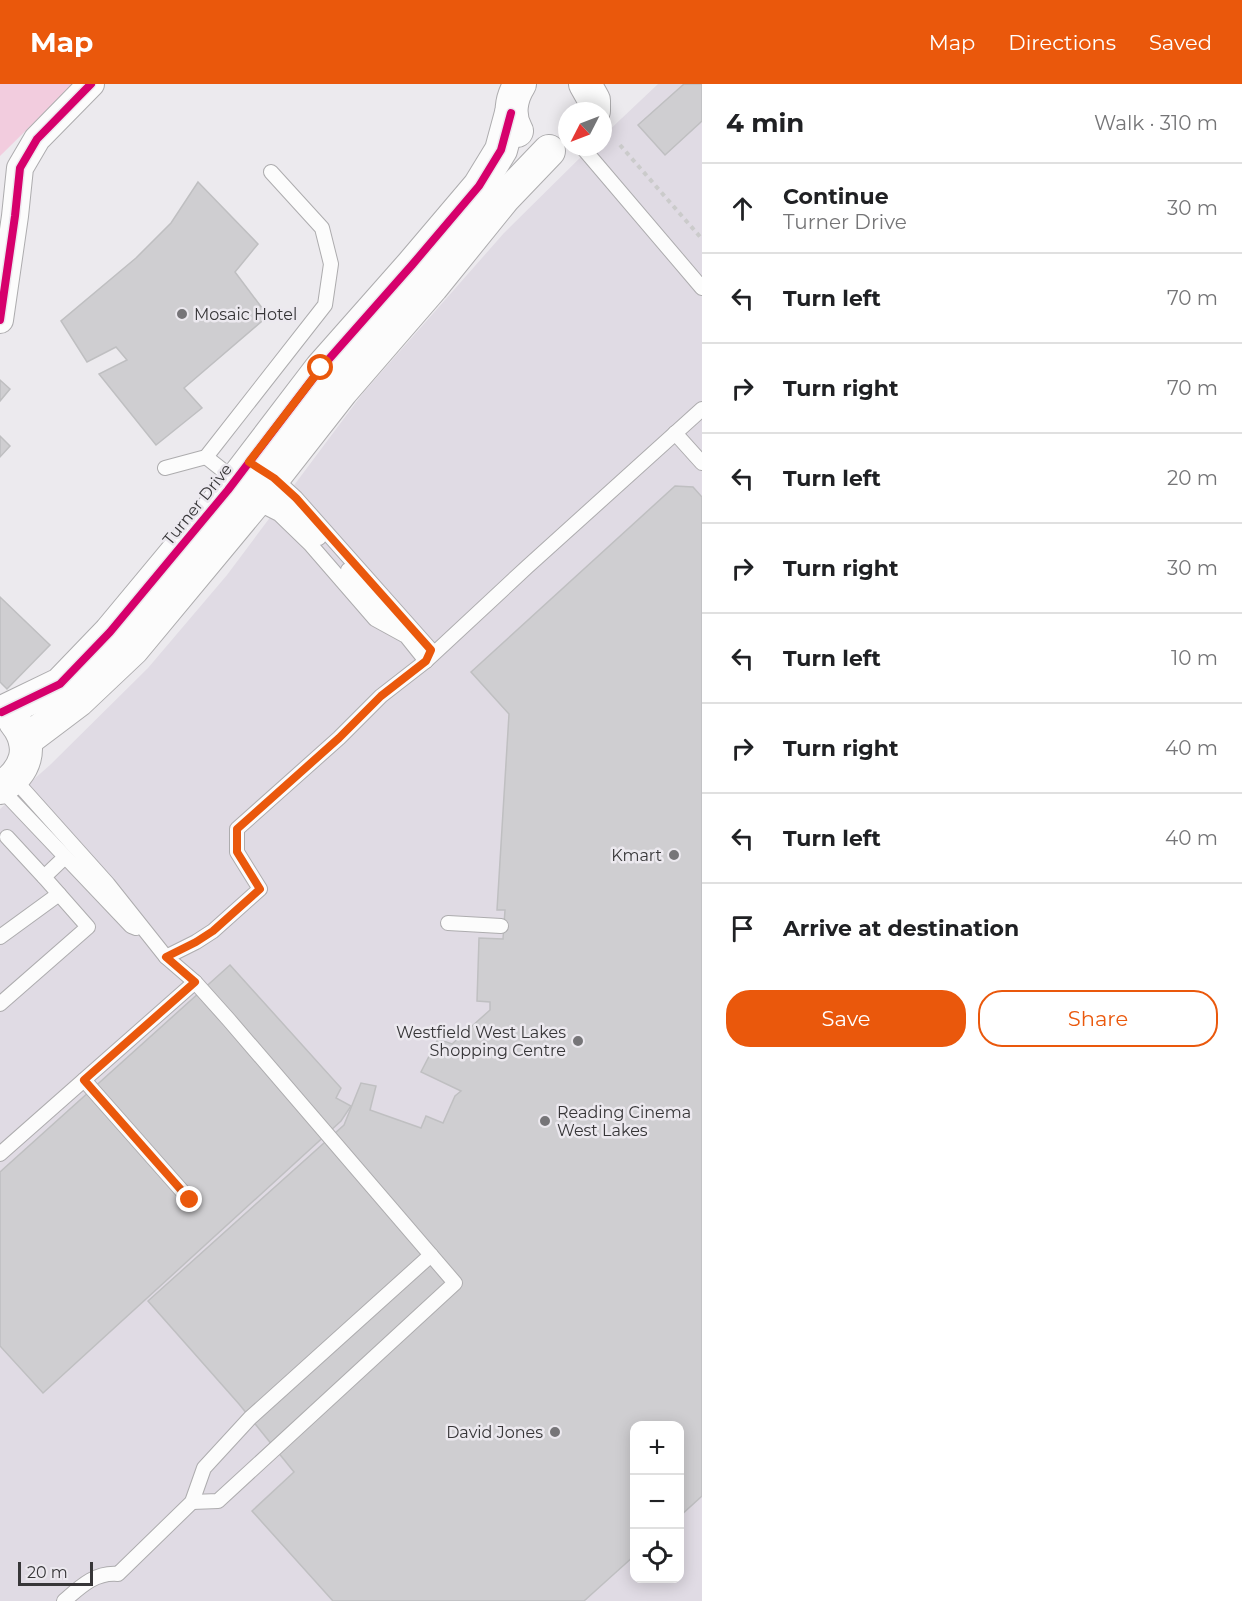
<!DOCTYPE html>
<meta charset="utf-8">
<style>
body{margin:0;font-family:Montserrat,sans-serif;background:#f6f6f6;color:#202124}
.controls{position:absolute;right:18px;bottom:18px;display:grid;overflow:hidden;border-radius:12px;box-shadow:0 3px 15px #0003}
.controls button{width:54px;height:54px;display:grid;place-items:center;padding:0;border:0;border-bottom:2px solid #e0e0e0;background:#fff;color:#202124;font:30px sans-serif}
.compass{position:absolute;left:558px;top:18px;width:54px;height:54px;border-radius:50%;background:#fff;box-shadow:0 3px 15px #0003;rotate:228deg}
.scale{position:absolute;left:18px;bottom:15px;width:75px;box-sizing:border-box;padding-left:6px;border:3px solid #373638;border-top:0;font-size:16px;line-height:21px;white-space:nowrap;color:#373638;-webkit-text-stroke:4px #ece9ef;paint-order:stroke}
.stop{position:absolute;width:18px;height:18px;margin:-14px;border:4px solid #ea580c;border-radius:50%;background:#fff}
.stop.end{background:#ea580c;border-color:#fff;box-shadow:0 2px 6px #0008}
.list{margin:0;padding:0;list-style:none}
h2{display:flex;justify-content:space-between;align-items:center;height:78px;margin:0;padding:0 24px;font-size:26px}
h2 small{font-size:20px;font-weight:400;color:#757577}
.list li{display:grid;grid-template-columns:39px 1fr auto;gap:18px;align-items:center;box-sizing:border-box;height:90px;padding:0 24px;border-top:2px solid #e0e0e0}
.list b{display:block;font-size:22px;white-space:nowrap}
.list p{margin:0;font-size:20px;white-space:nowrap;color:#757577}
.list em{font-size:20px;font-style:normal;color:#757577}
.actions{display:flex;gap:12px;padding:18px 24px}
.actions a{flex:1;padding:14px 0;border:2px solid #ea580c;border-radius:24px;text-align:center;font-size:21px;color:#ea580c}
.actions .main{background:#ea580c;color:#fff}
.icon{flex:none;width:33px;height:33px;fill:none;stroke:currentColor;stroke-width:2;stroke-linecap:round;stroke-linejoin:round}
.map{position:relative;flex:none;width:702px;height:1517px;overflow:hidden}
header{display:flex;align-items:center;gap:36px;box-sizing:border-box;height:84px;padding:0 30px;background:#ea580c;color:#fff}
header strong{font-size:28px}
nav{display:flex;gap:33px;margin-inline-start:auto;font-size:21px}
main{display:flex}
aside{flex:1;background:#fff}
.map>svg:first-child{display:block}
.built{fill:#e0dbe4;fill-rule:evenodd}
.green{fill:#f2ccde}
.building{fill:#cfced1;stroke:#bfbfc1;stroke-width:1.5}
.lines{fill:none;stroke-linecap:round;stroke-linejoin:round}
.service-casing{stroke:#adacae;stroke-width:16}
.minor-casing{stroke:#adacae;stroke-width:28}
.tertiary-casing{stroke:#adacae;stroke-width:34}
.path{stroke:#cbcbcb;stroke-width:4;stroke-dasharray:4.5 4.5;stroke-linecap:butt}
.service{stroke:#fcfcfc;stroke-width:14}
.minor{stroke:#fcfcfc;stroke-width:26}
.tertiary{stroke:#fcfcfc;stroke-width:32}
.cycleway-casing{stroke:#ece9ef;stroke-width:11}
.cycleway{stroke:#d6006c;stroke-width:8}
.route{stroke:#ea580c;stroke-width:8}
.poi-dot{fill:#767578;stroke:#ece9ef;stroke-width:2}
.labels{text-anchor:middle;stroke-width:5;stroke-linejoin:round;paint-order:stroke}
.poi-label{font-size:16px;fill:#373638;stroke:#ece9ef;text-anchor:end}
.street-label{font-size:16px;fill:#373638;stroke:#ece9ef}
</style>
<header>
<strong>Map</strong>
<nav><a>Map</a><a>Directions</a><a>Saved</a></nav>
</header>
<main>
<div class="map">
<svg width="702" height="1517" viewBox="0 0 702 1517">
<rect width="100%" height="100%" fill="#eceaee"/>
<path class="built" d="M658,0H702V1517H0V725L50,681L148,584L227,491L363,309L504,149L591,63H603V52ZM634,1342H680V1494H634Z"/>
<polygon class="green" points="0,0 73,0 0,72"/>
<g class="building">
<polygon points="684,0 702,0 702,37 665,71 638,41"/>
<polygon points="198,98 258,160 235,188 268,232 184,304 202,324 156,361 99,290 127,276 116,263 87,278 61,237 136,174 171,139"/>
<polygon points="0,296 10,305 0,317"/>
<polygon points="0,352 10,362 0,373"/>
<polygon points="675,402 693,403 702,413 702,1412 680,1432 680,1342 634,1342 634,1472 584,1517 333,1517 252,1427 294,1388 239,1320 148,1217 344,1041 361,999 376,1002 370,1026 421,1044 426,1032 443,1039 455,1012 461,1007 421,988 438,955 452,960 490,926 490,918 477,917 479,854 503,855 505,826 497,826 509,630 471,588"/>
<polygon points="0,513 50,561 7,605 0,598"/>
<polygon points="230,881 341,1004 336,1014 351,1022 341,1037 43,1309 0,1262 0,1088"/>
</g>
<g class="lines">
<defs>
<g id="service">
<polyline points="582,63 702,204"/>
<polyline points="675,349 702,379"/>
<polyline points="206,373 235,396"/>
<polyline points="165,384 206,373 325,221 331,180 322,144 271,88"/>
<polyline points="273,393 296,414 431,566 426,577"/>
<polyline points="264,404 302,436 319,454"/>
<polyline points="255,418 279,430 310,460 375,535 406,552 426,577"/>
<polyline points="348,486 398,544"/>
<polyline points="14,695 108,800 166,873 195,898 229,936 455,1199 218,1417 192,1418"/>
<polyline points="0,704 131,842 136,844"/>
<polyline points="7,753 44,793"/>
<polyline points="448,839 501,842"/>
<polyline points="0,853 59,810"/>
<polyline points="166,873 196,858 213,847 260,805 237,768 237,745 339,654 381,612 426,577 527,483 702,325"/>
<polyline points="0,920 88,843 44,793 65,773"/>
<polyline points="84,996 190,1116"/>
<polyline points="0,1070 195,898"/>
<path d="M64,1517C80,1503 95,1488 118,1490L192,1418L204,1384L250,1334L431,1171"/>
</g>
<polyline id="minor" points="0,236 15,132 20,84 37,55 91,0"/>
<g id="tertiary">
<polyline points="585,0 594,16 594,27"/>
<path d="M517,47C508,32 511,14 520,0"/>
<polyline points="2,628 60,600 110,548 228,406 321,284 412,181 479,102 501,66 511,29"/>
<polyline points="25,657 78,617 133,565 255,418 342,307 432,203 504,114 549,67"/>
<path d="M0,704C26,688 35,663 15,638"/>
</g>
</defs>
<use href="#service" class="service-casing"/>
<use href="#minor" class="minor-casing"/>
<use href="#tertiary" class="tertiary-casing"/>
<polyline class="path" points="620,61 702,155"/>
<use href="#service" class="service"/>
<use href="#minor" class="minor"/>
<use href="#tertiary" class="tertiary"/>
<defs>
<g id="cycleway">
<polyline points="0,236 15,132 20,84 37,55 91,0"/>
<polyline points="2,628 60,600 110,548 228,406 321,284 412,181 479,102 501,66 511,29"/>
</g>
</defs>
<use href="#cycleway" class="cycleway-casing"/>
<use href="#cycleway" class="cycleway"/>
</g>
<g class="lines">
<polyline class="route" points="190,1116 84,996 195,898 166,873 196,858 213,847 260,805 237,768 237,745 339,654 381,612 426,577 431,566 296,414 274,394 249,378 321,284"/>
</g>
<g class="poi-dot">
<circle cx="182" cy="230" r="6"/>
<circle cx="674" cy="771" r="6"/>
<circle cx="578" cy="957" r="6"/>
<circle cx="545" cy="1037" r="6"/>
<circle cx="555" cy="1348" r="6"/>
</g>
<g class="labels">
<g class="poi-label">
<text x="194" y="236" text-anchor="start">Mosaic Hotel</text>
<text x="662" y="777">Kmart</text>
<text x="566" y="954">Westfield West Lakes<tspan x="566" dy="18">Shopping Centre</tspan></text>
<text x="557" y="1034" text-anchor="start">Reading Cinema<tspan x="557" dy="18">West Lakes</tspan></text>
<text x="543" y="1354">David Jones</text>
</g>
<g class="street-label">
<text transform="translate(197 420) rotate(-51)" y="6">Turner Drive</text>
</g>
</g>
</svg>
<div class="controls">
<button>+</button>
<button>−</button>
<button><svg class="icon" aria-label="locate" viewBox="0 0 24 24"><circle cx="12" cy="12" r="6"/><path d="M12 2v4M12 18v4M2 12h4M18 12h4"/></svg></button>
</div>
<svg class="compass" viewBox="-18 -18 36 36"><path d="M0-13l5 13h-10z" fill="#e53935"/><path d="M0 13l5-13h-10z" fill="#757577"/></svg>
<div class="scale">20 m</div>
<div class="stop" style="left:321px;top:284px"></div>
<div class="stop end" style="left:190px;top:1116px"></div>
</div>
<aside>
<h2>4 min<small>Walk · 310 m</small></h2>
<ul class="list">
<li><svg class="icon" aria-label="ahead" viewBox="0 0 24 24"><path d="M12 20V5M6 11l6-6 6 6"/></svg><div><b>Continue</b><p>Turner Drive</p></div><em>30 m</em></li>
<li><svg class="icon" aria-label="left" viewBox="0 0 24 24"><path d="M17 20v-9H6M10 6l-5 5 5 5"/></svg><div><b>Turn left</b></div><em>70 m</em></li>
<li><svg class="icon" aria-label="right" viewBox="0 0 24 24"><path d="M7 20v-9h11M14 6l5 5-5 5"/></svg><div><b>Turn right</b></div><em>70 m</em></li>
<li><svg class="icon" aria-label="left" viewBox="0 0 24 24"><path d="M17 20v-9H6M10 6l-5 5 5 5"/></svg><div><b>Turn left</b></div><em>20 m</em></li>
<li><svg class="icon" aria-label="right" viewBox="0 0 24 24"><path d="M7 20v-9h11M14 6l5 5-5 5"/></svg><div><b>Turn right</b></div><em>30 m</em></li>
<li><svg class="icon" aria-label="left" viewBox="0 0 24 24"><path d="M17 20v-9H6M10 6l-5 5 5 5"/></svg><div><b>Turn left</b></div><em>10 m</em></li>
<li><svg class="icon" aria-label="right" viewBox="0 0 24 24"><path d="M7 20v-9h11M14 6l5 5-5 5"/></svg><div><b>Turn right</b></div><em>40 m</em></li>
<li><svg class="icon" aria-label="left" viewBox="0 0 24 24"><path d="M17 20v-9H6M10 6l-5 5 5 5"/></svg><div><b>Turn left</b></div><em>40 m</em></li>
<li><svg class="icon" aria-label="arrive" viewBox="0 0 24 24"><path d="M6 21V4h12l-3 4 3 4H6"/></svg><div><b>Arrive at destination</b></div></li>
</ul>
<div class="actions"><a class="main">Save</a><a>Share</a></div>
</aside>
</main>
